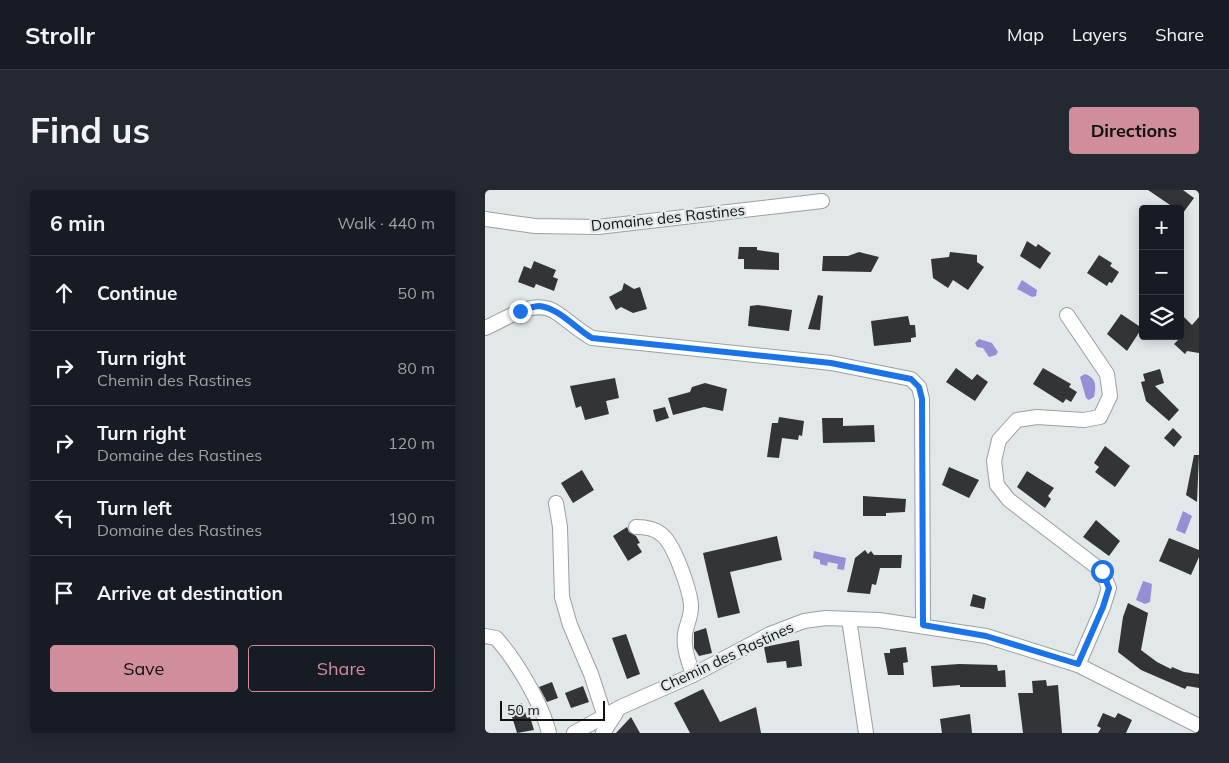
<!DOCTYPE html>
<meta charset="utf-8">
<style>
body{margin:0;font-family:Mulish,sans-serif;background:#242831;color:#f1f3f6}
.controls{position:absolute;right:15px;top:15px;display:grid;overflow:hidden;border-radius:5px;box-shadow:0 2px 12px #0003}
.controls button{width:45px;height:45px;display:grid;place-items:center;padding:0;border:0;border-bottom:1px solid #363941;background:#171b24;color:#f1f3f6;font:25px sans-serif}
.scale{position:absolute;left:15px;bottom:12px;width:105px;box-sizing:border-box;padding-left:5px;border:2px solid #0e1011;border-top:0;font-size:14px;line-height:18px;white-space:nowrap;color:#0e1011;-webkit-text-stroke:4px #e2e7e9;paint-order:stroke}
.stop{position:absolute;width:15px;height:15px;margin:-11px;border:4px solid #1a73e8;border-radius:50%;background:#fff}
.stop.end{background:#1a73e8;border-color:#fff;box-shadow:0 1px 5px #0008}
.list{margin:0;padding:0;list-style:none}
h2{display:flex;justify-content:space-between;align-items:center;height:65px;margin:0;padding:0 20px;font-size:21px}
h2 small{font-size:16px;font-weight:400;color:#9ea1a6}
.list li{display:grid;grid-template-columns:32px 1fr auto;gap:15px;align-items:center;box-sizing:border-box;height:75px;padding:0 20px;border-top:1px solid #363941}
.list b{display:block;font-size:19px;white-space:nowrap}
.list p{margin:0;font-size:16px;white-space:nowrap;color:#9ea1a6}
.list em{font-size:16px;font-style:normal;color:#9ea1a6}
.actions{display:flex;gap:10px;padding:15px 20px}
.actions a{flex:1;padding:11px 0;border:1px solid #d08d9c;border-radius:5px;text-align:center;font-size:18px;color:#d08d9c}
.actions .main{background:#d08d9c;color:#111}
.icon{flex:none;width:28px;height:28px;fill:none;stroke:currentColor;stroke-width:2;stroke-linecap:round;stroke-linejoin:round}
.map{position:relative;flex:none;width:714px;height:543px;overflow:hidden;border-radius:5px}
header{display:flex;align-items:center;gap:30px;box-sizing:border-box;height:70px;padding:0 25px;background:#171b24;border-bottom:1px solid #363941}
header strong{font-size:24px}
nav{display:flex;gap:28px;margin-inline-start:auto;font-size:18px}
.intro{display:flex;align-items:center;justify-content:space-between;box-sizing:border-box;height:120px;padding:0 30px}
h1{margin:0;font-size:35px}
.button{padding:12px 22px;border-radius:5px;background:#d08d9c;color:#111;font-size:18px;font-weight:700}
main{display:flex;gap:30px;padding:0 30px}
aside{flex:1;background:#171b24;border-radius:5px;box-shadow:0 2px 12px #0003}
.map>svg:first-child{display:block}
.water{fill:#968fd6}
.building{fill:#333437}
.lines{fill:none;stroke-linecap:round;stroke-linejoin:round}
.minor-casing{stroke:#9b9fa1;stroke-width:16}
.minor{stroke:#fff;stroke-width:14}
.route{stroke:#1a73e8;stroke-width:6}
.labels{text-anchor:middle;stroke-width:5;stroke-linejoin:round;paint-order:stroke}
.street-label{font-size:15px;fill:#0e1011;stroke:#e2e7e9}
</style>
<header>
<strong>Strollr</strong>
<nav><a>Map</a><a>Layers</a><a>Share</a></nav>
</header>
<div class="intro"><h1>Find us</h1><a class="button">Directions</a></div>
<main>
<aside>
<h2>6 min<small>Walk · 440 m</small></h2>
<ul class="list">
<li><svg class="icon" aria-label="ahead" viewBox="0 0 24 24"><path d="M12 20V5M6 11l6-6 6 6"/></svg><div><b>Continue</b></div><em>50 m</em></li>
<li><svg class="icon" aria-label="right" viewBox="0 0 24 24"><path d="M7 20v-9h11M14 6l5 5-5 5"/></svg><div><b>Turn right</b><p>Chemin des Rastines</p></div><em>80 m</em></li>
<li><svg class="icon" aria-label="right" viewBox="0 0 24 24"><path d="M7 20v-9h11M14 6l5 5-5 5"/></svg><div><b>Turn right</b><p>Domaine des Rastines</p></div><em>120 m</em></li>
<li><svg class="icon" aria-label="left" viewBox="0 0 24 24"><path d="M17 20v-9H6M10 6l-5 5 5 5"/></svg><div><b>Turn left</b><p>Domaine des Rastines</p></div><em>190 m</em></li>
<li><svg class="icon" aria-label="arrive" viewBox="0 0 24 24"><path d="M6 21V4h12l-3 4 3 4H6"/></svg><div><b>Arrive at destination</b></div></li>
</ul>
<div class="actions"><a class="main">Save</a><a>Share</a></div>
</aside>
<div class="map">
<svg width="714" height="543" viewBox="0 0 714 543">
<rect width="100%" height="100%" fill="#e2e7e9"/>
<g class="water">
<polygon points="537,90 552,100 551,106 547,107 532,99"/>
<polygon points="494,149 507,153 513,162 511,165 504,167 498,158 492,157 490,153"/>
<path d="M600,184C612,188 611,197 609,207L604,210L601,208L595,187Z"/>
<polygon points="698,321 707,326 700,344 691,340"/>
<polygon points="329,361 361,368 359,380 352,379 353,374 343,372 342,376 335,374 335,370 328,368"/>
<polygon points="658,391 667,394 665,412 660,414 651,410"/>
</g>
<g class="building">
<polygon points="663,0 698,0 709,8 698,23 695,19 691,19"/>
<polygon points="542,51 551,57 553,54 566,63 555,79 535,66"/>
<polygon points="254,57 272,57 272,60 294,63 294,80 259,79 259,69 253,69"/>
<polygon points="374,62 394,67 386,82 337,81 338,66 363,66"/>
<polygon points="465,62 492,65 492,72 499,77 483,100 468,90 463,98 448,88 446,69 464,67"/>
<polygon points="614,65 627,73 625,76 634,82 627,93 624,92 622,96 602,83"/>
<polygon points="49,71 71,80 68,87 73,89 69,101 51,94 49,98 33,92 39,76 46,79"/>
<polygon points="139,93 149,99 155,97 162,119 148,123 136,117 131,120 124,107 137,100"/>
<polygon points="333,105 338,106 335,140 323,139"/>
<polygon points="273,115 307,120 304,141 263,136 265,116"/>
<polygon points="695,123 707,135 714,127 714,163 702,161 700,164 689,154 698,145 695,142"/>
<polygon points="636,124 657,138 642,161 622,144"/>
<polygon points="423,126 425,135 430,135 431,147 426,148 426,152 389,156 386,131"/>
<polygon points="471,178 487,190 492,184 503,192 490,211 461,192"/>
<polygon points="558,178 586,194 584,197 592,202 586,212 581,209 578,213 548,194"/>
<polygon points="675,179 679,193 670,196 694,220 684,231 661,211 656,192 660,191 658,184"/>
<polygon points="130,188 134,208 121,211 124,224 100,230 96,216 91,218 85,196"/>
<polygon points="220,193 242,199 238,221 219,217 188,225 183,208 205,202 207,197"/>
<polygon points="180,217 184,228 171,232 168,220"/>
<polygon points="294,227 319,231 317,246 314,245 313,250 297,248 294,268 282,267 287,233 293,233"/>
<polygon points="337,228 358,228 358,236 389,235 390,252 338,253"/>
<polygon points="688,238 697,247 689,257 679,248"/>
<polygon points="620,256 645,276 630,297 610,282 614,277 609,273"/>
<polygon points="709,265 714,265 712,312 701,305"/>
<polygon points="464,277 494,290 484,308 457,295"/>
<polygon points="97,280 109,300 88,313 76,293"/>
<polygon points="542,281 569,298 563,306 566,309 560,318 532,297"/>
<polygon points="378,306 421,309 420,322 401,323 401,326 378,326"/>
<polygon points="611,330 635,351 624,366 598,347"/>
<polygon points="142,337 144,342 151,346 155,353 152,354 157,362 143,371 128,346"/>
<polygon points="292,346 297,370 245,382 255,423 233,428 218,363"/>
<polygon points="684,348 714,360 714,367 706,385 674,371"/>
<polygon points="380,360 383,364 386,361 389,365 417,365 416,378 395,378 391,395 387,394 385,404 362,402 370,368"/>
<polygon points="488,404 501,408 499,419 485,416"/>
<polygon points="643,413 663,423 656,460 672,472 686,479 687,477 699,482 714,484 714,498 702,496 700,499 656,480 633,462 638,427"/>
<polygon points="221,438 227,463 214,466 209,458 209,442"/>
<polygon points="141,444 155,484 142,489 127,448"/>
<polygon points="314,450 317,476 302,478 301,471 282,473 279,457"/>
<polygon points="421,457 423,472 418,473 419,485 403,485 399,463 405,463 405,459"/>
<polygon points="474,474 512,475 513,481 520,480 521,497 475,497 475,495 448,497 446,476"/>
<polygon points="561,490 562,496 573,495 577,543 538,543 533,503 548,503 547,491"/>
<polygon points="67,492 73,508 62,512 54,497"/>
<polygon points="98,496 104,512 86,518 80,503"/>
<polygon points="218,499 235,532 271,517 276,543 205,543 189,513"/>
<polygon points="37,513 42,528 45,527 49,540 32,543 24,517"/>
<polygon points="618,523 630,528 633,523 647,530 641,543 613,543 616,538 612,536"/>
<polygon points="485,524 487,543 457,543 455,529"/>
<polygon points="146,527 155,543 131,543"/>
</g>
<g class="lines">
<defs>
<g id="minor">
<polyline points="0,29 50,36 113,37 337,11"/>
<polyline points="582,125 622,184 625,206 615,227 599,230 552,227 532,230 514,250 509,271 512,295 524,310 617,381 624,398 618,417 593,475"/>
<path d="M0,138C22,129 49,107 72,123C84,131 94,141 107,148L346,173L426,189L434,197L437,209L438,435"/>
<polyline points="71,313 75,337 77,407 85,435 106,484 120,527"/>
<path d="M151,337C160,337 169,338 176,344C189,353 204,398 206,414C207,425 202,433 200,444C198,458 204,472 208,485"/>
<polyline points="364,429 381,543"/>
<path d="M0,446L11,448C31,470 57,514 64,543"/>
<polyline points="89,543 136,517 208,485 285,444 319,431 341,428 394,430 501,446 593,475 714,536"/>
<polyline points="118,543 131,523"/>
</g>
</defs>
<use href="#minor" class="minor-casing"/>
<use href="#minor" class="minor"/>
</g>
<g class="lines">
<path class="route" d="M35,121C40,120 48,116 54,116C74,118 90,138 107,148L346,173L426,189L434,197L437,209L438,435L501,446L593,474L618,417L624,398L617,381"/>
</g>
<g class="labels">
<g class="street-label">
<text transform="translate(183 28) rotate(-6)" y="5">Domaine des Rastines</text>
<text transform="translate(242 467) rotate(-25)" y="5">Chemin des Rastines</text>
</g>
</g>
</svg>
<div class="controls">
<button>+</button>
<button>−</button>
<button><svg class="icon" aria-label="layers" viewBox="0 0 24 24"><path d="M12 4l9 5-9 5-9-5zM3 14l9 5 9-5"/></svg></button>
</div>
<div class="scale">50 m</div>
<div class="stop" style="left:617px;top:381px"></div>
<div class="stop end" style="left:35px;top:121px"></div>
</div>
</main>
